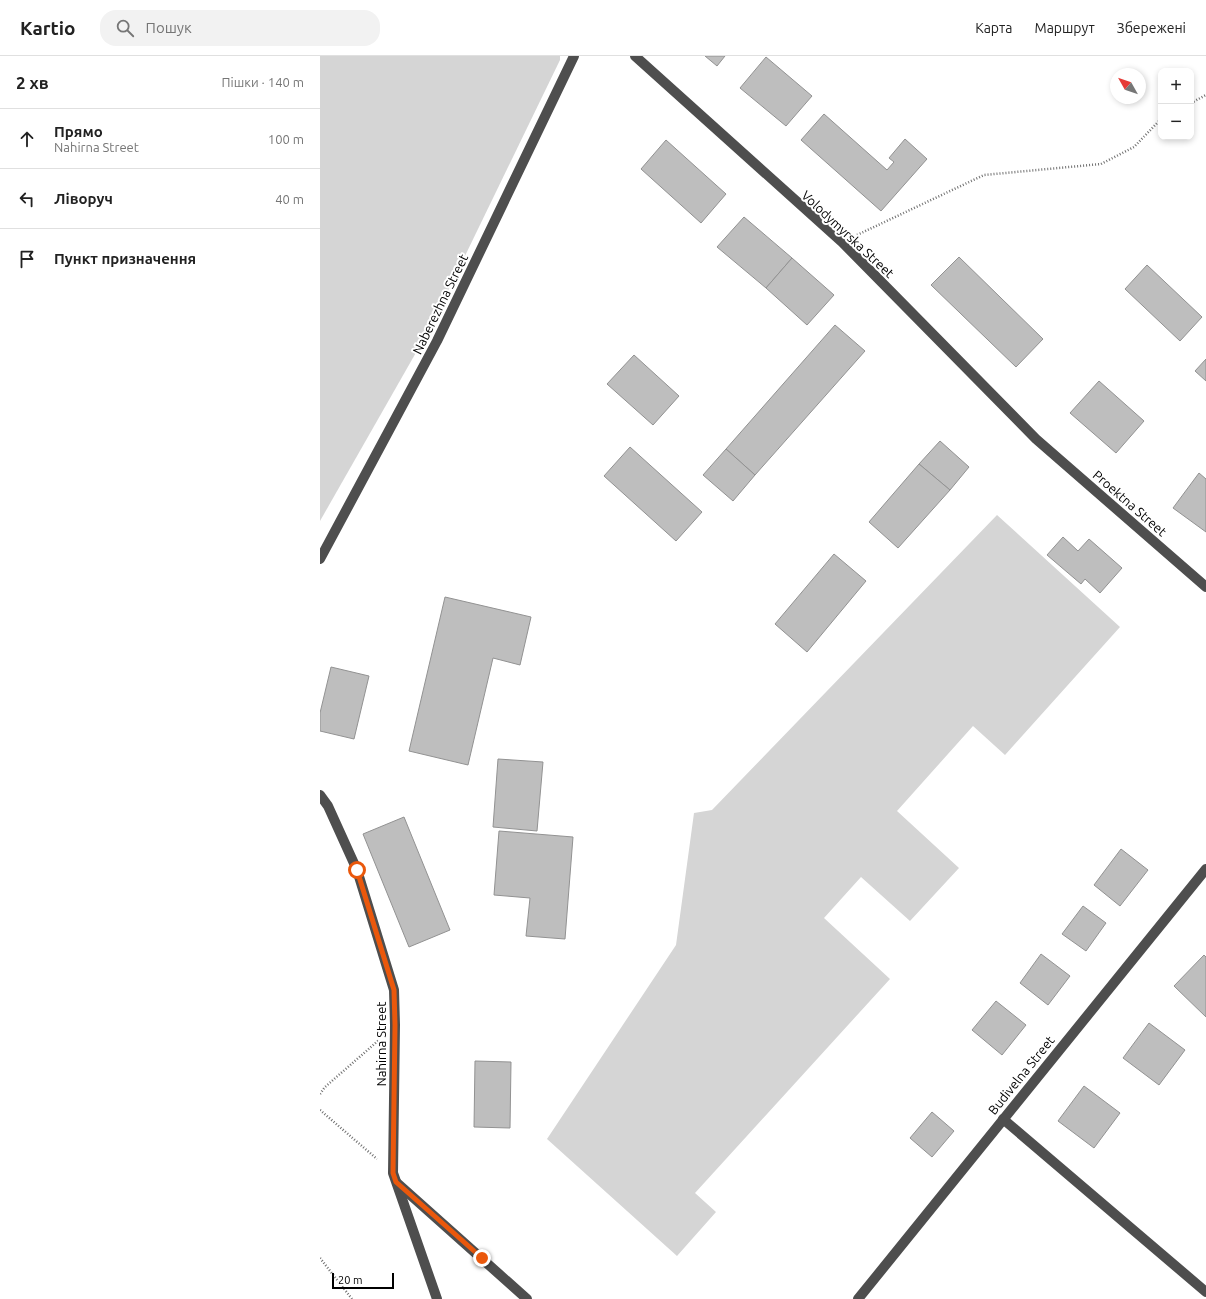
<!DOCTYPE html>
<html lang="uk">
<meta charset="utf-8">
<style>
body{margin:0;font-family:Ubuntu,sans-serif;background:#f2f2f2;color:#222}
.controls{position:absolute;right:12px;top:12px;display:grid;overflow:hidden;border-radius:8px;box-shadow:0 2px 6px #0003}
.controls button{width:36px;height:36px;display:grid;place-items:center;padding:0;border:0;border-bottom:1px solid #e0e0e0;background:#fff;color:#222;font:20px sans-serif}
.compass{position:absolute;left:790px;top:12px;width:36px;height:36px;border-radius:50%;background:#fff;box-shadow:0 2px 6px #0003;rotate:310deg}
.scale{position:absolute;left:12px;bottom:10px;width:62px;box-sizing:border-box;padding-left:4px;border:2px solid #000;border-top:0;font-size:11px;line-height:14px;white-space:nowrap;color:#000;-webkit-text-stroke:3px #fff;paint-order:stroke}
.stop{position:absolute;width:12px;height:12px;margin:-9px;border:3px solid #ea580c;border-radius:50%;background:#fff}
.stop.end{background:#ea580c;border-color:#fff;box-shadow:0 1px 4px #0008}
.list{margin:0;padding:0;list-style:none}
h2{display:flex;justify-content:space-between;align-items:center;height:52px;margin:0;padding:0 16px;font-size:17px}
h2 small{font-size:13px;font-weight:400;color:#767676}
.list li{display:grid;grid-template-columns:26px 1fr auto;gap:12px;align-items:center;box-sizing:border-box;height:60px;padding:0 16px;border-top:1px solid #e0e0e0}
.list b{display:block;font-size:15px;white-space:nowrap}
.list p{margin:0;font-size:13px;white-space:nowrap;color:#767676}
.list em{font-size:13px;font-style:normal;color:#767676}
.icon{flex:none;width:22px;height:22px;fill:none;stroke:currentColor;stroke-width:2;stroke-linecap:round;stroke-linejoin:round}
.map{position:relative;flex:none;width:886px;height:1243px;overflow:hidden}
header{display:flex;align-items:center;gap:24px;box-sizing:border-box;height:56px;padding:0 20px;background:#fff;border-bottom:1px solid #e0e0e0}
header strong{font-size:19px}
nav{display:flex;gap:22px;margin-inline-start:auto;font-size:14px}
.search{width:280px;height:36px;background:#f2f2f2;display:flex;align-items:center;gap:10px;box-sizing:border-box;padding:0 14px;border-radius:16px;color:#767676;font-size:15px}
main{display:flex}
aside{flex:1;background:#fff}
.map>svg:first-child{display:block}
.green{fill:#d5d5d5}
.building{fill:#bebebe;stroke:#929292}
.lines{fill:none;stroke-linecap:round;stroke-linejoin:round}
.path{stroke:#707070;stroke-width:2.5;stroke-dasharray:1 2;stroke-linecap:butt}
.minor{stroke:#4e4e4e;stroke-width:10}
.route{stroke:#ea580c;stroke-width:5}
.labels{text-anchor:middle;stroke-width:4;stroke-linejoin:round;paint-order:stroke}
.street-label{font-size:13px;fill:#000;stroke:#fff}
</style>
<header>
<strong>Kartio</strong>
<div class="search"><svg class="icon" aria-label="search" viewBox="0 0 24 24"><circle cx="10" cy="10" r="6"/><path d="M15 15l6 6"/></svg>Пошук</div>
<nav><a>Карта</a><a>Маршрут</a><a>Збережені</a></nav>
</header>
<main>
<aside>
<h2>2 хв<small>Пішки · 140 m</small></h2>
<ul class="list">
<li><svg class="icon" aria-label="ahead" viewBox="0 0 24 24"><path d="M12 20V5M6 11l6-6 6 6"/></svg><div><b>Прямо</b><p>Nahirna Street</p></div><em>100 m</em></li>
<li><svg class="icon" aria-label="left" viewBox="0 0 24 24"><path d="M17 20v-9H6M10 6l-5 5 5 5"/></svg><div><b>Ліворуч</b></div><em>40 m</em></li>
<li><svg class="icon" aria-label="arrive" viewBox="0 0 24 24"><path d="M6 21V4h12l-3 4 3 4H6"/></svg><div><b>Пункт призначення</b></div></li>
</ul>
</aside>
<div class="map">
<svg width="886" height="1243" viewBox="0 0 886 1243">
<rect width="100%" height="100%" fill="#fff"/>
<g class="green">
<polygon points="0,0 240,0 240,4 110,272 0,465"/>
<polygon points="677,459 800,571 685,699 653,670 577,755 639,812 590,865 541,821 504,862 570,923 375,1137 396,1156 357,1200 227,1083 356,889 374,757 392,754"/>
</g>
<g class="building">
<polygon points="385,0 405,0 397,10"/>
<polygon points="446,1 492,40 466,70 420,32"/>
<polygon points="504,58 567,114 574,106 569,102 585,83 607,103 561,155 481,84"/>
<polygon points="346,84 406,138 381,167 321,113"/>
<polygon points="424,161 472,202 446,232 397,191"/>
<polygon points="639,201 723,283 696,311 611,229"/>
<polygon points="472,202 514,239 487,269 446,232"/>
<polygon points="827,209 882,261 860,285 805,233"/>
<polygon points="515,269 545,295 435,419 406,393"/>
<polygon points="314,299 359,340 333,369 287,328"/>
<polygon points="886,303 886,325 875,315"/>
<polygon points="779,325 824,365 796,397 750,357"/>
<polygon points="620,385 649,411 630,434 599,408"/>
<polygon points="310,391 382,456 356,485 284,420"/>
<polygon points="406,393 435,419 413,445 383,419"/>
<polygon points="599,408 630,434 578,492 549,466"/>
<polygon points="879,417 886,423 886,476 853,452"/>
<polygon points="743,481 758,495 769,483 802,512 780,537 765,523 761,528 727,499"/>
<polygon points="514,498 546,525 487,596 455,568"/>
<polygon points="125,541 211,561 200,609 173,602 148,709 89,695"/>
<polygon points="11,611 49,620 34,683 0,675 0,657"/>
<polygon points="178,703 223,706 217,775 173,771"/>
<polygon points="84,761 130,874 89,891 43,778"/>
<polygon points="179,775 253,781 245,883 206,880 210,842 174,839"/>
<polygon points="801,793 828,814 800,850 774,829"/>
<polygon points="763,850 786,867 766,895 742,878"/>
<polygon points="721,898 750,920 728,949 700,927"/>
<polygon points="884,899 886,901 886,961 854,930"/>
<polygon points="676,945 706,969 682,999 652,974"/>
<polygon points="829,967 865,994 839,1029 803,1002"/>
<polygon points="155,1005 191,1006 190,1072 154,1071"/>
<polygon points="764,1030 800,1057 774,1092 738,1065"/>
<polygon points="612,1056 634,1075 612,1101 590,1082"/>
</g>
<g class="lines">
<g class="path">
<polyline points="871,47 886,39"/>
<polyline points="537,179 664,119 781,108 814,91 841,63"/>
<polyline points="0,1038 5,1031 59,984"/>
<polyline points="0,1054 57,1103"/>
<polyline points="0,1202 32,1243"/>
</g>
<g class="minor">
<polyline points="315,0 522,186 716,383 886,531"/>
<polyline points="0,503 117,285 254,0"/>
<polyline points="0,739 8,750 37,814 74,934 75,969 73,1117 117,1243"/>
<polyline points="683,1063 886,1236"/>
<polyline points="77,1127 207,1243"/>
<polyline points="538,1243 886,813"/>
</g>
</g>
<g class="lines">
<polyline class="route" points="37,814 74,934 75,969 73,1117 76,1126 162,1202"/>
</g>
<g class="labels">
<g class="street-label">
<text transform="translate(528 178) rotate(43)" y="5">Volodymyrska Street</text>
<text transform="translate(120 248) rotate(-64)" y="5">Naberezhna Street</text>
<text transform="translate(810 447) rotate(41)" y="5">Proektna Street</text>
<text transform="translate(61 988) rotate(-90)" y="5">Nahirna Street</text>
<text transform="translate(701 1019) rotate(-51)" y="5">Budivelna Street</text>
</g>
</g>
</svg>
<div class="controls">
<button>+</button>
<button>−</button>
</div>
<svg class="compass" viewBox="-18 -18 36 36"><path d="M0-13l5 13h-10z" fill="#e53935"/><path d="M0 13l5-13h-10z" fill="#767676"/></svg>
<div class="scale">20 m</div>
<div class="stop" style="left:37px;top:814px"></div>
<div class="stop end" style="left:162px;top:1202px"></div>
</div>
</main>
